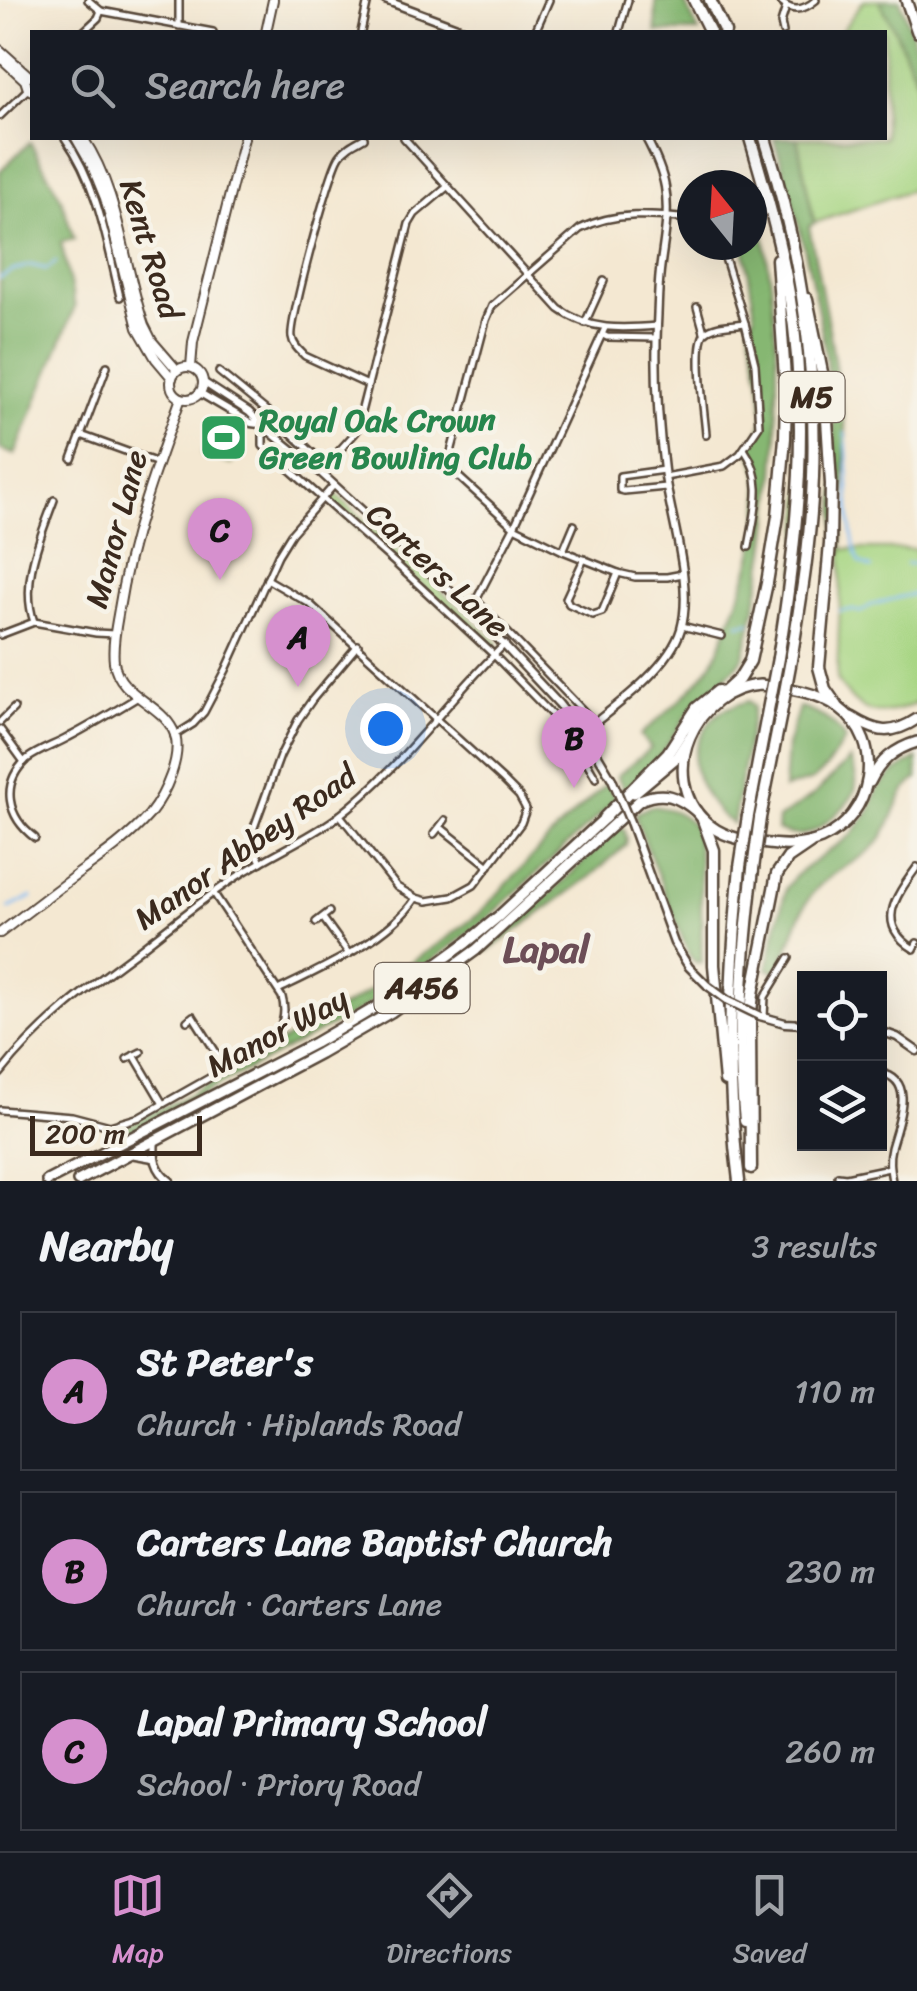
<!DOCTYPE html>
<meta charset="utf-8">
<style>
body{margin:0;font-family:Sriracha,sans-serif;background:#20242c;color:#f1f3f6}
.controls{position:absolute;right:30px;bottom:30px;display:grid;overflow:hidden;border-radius:0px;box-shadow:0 10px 40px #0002}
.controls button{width:90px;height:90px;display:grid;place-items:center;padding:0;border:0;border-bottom:2px solid #363941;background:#171b24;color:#f1f3f6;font:50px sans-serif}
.compass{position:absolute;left:677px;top:170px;width:90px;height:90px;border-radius:50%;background:#171b24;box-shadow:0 10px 40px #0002;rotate:342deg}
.scale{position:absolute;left:30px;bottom:25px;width:172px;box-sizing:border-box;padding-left:10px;border:5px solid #3b2a1e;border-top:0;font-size:28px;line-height:35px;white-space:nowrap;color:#3b2a1e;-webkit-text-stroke:8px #f7f3e8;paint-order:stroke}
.you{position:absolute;left:385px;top:728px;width:35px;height:35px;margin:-25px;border:8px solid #fff;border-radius:50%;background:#1a73e8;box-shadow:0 0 0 15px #1a73e833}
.badge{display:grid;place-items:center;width:65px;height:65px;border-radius:50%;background:#d690ce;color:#111;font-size:32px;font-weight:700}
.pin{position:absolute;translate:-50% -82px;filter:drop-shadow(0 2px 5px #0008)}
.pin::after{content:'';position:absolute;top:52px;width:35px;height:30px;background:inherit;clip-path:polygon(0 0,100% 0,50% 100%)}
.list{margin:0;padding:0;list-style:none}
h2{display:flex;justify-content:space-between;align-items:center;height:130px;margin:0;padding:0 40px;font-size:42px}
h2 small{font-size:32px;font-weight:400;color:#9ea1a6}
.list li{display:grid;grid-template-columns:65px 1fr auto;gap:30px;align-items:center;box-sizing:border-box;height:160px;margin:0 20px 20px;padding:0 20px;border:2px solid #363941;border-radius:0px}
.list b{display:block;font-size:38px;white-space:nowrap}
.list p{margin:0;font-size:32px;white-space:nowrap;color:#9ea1a6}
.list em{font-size:32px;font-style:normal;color:#9ea1a6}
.icon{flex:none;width:55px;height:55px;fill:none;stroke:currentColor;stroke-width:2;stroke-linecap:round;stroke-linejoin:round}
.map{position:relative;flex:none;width:917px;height:1181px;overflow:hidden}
.search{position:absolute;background:#171b24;box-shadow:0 10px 40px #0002;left:30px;right:30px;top:30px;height:110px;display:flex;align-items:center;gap:25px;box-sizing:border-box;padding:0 35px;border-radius:0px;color:#9ea1a6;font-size:38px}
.sheet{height:670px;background:#171b24}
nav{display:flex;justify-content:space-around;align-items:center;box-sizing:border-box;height:140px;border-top:2px solid #363941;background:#171b24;font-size:28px;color:#9ea1a6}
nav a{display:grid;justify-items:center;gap:5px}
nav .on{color:#d690ce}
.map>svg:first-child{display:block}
.green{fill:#a8d684;stroke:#728051;stroke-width:2.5}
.forest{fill:#86b772;stroke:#607048;stroke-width:2.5}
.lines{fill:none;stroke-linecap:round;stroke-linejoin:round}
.stream{stroke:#82bdf4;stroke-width:2.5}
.minor-casing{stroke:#574639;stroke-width:10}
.tertiary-casing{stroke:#574639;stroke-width:11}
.secondary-casing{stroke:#574639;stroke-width:12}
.trunk-casing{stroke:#574639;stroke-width:14}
.motorway-casing{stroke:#574639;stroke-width:15}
.minor{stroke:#fff;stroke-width:5}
.tertiary{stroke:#fff;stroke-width:6}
.secondary{stroke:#fff;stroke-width:8}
.trunk{stroke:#fff;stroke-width:9}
.motorway{stroke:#fff;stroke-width:10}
.tertiary-bridge-casing{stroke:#574639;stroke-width:11;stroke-linecap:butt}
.motorway-bridge-casing{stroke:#574639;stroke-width:15;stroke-linecap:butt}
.tertiary-bridge{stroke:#fff;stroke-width:6}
.motorway-bridge{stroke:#fff;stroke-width:10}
.labels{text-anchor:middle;stroke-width:9;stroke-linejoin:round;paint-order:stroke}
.shield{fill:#f7f3e8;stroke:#73665b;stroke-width:2.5}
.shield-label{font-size:30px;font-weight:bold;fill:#3b2a1e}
.street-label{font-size:32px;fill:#3b2a1e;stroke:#f7f3e8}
.leisure-label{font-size:32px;font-weight:bold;fill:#27864d;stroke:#f7f3e8;text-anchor:start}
.quarter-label{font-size:38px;font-weight:bold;fill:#6c4e57;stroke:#f7f3e8}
</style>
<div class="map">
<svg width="917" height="1181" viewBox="0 0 917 1181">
<rect width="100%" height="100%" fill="#f7f3e8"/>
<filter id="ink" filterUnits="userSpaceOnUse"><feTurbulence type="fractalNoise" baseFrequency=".01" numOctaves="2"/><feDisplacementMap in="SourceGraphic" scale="20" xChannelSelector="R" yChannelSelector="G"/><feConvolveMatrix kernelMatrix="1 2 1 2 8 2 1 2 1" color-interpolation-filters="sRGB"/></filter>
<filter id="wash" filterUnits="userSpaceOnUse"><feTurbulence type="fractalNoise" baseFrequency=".0048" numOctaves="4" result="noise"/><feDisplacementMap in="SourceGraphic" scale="40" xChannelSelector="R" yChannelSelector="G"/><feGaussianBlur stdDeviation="2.25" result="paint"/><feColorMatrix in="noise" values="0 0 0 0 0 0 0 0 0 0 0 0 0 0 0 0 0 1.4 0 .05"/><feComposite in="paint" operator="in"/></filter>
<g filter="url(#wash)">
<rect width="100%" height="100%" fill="#f4e8d2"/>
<g class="green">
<polygon points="864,0 879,0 895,30 917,81 917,188 814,223 797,138 884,138 884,32 841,32"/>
<path d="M774,186C800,294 813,403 806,514C803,562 794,610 786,658L783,657C813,493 811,350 771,187Z"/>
<polygon points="213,422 242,432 231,464 202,455"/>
<polygon points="334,493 497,642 497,647 492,649 345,516 329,500"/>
<path d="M842,549H917V703C879,720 859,716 837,679Z"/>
</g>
<g class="forest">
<polygon points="655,0 683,0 699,32 656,32"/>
<polygon points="879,0 900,0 917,48 917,81 895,30"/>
<path d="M774,138H797L814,223L809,227L829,329L846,434L842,549H835C836,510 837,472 834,433C828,333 803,234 774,138Z"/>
<polygon points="30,142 61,198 74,239 61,242 75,307 15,455 0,449 0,171"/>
<path d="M757,191L771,282L777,354V440L775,473L766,551L757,600L744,656L738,665L692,708L661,755L625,791L617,776L651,748L640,735C666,713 692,692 712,663C719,653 723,639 727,628C749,577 776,500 749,447C753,440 760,433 762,425C767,404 754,349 749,326L755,314L744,245H752V192Z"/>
<path d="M749,701L754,706L733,824C716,814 695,784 694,763C694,747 706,723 719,713C727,707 739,704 749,701Z"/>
<path d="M799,707C819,714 835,720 845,740L826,768L813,780L784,789L787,746Z"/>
<path d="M917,758V779C895,794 896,819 881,839C865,860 836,868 818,887C795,911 794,944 777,972L767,969L786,888L796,875L851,835L870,811L877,790L892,774Z"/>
<path d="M850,759C854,768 858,781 855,790C852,803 821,829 808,833C798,837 787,834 777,830L778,819L814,795Z"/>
<polygon points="608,782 616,800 486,920 411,976 359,1011 126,1134 123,1128 184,1097 360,997 447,938 479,914 558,829"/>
<path d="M651,806C667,808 681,811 692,824C703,838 701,939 702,963L695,962L689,955L636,819V813Z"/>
<polygon points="618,828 624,829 627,839 626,845 591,876 488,951 487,947 544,900"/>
</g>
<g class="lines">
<g class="stream">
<polyline points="0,278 12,271 30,265 47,269 56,262"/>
<path d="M845,433C851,471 845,530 860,563L872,568"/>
<polyline points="906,564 917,564"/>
<polyline points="839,611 851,610 861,612 871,605 917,593"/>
<polyline points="739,624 750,622"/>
<polyline points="9,908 32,897"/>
</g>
</g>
</g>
<g filter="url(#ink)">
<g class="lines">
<defs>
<g id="minor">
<polyline points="88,0 101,11 213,32"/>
<path d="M779,0C791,13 803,11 816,0"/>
<polyline points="179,26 179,0"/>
<polyline points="83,32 98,18 101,11"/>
<polyline points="361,32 368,0"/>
<polyline points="535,32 549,0"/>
<polyline points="619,32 628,0"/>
<polyline points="783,32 781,23 786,7"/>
<polyline points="0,116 28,89"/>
<path d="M65,138C98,184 107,243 120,297"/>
<path d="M364,138C355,143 346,147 340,156C330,170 289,323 292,337C293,345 299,350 305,356L368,385"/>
<path d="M404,138L559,309C589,331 622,329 657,326"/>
<polyline points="697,307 704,332"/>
<polyline points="585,323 604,281"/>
<polyline points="603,335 607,337 656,338"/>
<polyline points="219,372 268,412 326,465"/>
<polyline points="268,412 263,419 263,446 395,563 494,655 556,719 582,754"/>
<polyline points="81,435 158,463"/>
<path d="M706,435C705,417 693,341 706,332C715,324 733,325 745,323"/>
<path d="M744,449C766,480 755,511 749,547"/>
<polyline points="72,459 107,366"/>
<polyline points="664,470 620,476 620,490 624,491 666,487"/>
<polyline points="320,472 356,432 409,224 415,214 447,187"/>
<polyline points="665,477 724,466 740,454 759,426 755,364 745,323 721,245"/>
<polyline points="563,551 574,525"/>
<polyline points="584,559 566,598 569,604 593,615 602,612 618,573"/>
<path d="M683,574L667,577H635L618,573L563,551L514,527L459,477L454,470L450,456L486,320L492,306L580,229C614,211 654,215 692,219"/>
<polyline points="267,579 310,604 503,780 519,796 526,809 521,823 474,885 452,897 427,901 416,898 397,887 340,815"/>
<polyline points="477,601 595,723"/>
<polyline points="471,610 514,527 605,328"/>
<path d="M34,622C20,582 40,538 54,500"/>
<polyline points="682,626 722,636"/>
<polyline points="0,635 34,622 96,633 114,634"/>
<polyline points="0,722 14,708"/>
<polyline points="0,729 24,762"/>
<polyline points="174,736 193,724 204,712 226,670 278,555 291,534 334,485"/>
<polyline points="593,747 582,754 596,778"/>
<polyline points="440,827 489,866"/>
<polyline points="434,834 445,820"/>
<path d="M35,838C7,817 0,784 27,759C39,750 55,745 69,737C92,725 115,711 138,697"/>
<polyline points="261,862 255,850 252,833 280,756 298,720 312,700 358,645"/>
<path d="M917,867C896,896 874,924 914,949L917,943"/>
<polyline points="323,918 349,954"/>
<polyline points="316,922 329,912"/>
<path d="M278,990C321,969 390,938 416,898"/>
<polyline points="764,1017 765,997 789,958"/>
<polyline points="187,1021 193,1016 226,1068"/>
<polyline points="134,1055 163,1104"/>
<polyline points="127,1059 141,1052"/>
<path d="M880,1073C917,1079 898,1122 891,1148C888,1160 890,1169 892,1181"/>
<path d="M0,1074C38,1025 85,990 135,953C171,925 206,896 244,872C274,853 307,839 336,818C401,769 447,700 505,644"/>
<path d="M0,1110L72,1116L110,1126L140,1117L264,1047C280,1034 288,1018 282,997L213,892"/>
<polyline points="838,1176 846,1177 889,1168"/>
</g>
<g id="tertiary">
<polyline points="385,0 470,32"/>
<polyline points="203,382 249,412 263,426 320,472 471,610 559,704 593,747 612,779"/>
<polyline points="200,393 251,423 259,424"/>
<path d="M582,733C614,707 669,669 681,629C694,584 670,517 664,470C658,423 655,372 657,325C658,307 658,289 660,271C663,244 670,215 665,187C662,170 654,153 646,138"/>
<polyline points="630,822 674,943 689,967 708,986"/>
<polyline points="760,1016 785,1023 804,1024"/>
<polyline points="880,1031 897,1037 917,1051"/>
<path d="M155,1140C153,1156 155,1170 170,1181"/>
<polyline points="130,1154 153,1158"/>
</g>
<g id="secondary">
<polyline points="266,32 273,0"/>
<polyline points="0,50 29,76"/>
<polyline points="0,57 25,80 28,89 32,91"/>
<polyline points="76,138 92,166 105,198 138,328 156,359 172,378"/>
<path d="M83,138C120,193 123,264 144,325L152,341L177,370"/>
<circle cx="187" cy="383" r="16"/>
<polyline points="191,367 193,342 244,138"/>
<path d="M0,933C26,913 52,893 79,873C103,856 129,838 149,815C164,796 185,754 173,730C159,702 119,696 114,662C112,645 116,626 119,609C130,537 156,467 181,398"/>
</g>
<g id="trunk">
<polyline points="906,0 917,32"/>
<path d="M760,685C787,688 817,691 839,708C887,743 873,817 821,839C801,847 781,846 761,843C741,840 720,836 705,821C657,776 694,689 760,685Z"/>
<path d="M851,717C877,733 891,736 917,719"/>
<path d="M870,782C880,761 894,749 917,742"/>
<polyline points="634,793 676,758 689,738"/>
<polyline points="47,1181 315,1043 385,1002 466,943 499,916 607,816"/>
<path d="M78,1181L320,1053L391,1012L476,950L640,800C663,790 678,796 697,812"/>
</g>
<g id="motorway">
<polyline points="694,0 710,32"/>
<polyline points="710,0 725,32"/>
<path d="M750,138C765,189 780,240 789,293C810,415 798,537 778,658"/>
<path d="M765,138C799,247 817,362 813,477C811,539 801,600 791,660"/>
<polyline points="807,299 825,387 831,484 830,544 819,667 825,689 837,706"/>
<polyline points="715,701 739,679 750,661 767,583 778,516 785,438 786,393 777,259"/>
<polyline points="748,816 768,710"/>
<polyline points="604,818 668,753 697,708 718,691"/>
<polyline points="760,818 781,713"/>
<polyline points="703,820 714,850 714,965 725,1081"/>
<path d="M745,1121C736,1036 743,952 753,869"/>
<polyline points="751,1168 750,1021 753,994 777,874 788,858 810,843"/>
<path d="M739,1181C725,1076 730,971 740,867"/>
</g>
</defs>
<use href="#minor" class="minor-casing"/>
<use href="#tertiary" class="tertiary-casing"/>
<use href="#secondary" class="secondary-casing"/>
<use href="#trunk" class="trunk-casing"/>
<use href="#motorway" class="motorway-casing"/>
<use href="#minor" class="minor"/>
<use href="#tertiary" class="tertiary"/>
<use href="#secondary" class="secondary"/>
<use href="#trunk" class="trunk"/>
<use href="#motorway" class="motorway"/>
<defs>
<g id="tertiary-bridge">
<polyline points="612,779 630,822"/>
<polyline points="708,986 727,1000 760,1016"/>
</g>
<g id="motorway-bridge">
<polyline points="768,710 778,658"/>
<polyline points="781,713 791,660"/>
<polyline points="740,867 748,816"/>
<polyline points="753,869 760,818"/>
</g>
</defs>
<use href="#tertiary-bridge" class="tertiary-bridge-casing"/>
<use href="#motorway-bridge" class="motorway-bridge-casing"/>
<use href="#tertiary-bridge" class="tertiary-bridge"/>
<use href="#motorway-bridge" class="motorway-bridge"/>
</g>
</g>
<defs>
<symbol id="stadium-square" viewBox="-11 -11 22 22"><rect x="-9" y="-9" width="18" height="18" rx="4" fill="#2e9e5b" stroke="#f7f3e8"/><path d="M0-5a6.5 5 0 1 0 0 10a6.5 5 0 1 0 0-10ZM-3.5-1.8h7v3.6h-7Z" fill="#fff"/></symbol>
</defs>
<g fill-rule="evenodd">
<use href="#stadium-square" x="196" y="410" width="55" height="55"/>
</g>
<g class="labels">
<g class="shield">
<rect x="779.5" y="372" width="65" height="50" rx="8"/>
<rect x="374.5" y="963" width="95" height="50" rx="8"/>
</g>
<g class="shield-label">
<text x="812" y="407">M5</text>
<text x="422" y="998">A456</text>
</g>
<g class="street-label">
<text transform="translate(151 249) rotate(73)" y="11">Kent Road</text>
<text transform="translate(116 529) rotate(-75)" y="11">Manor Lane</text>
<text transform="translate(438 570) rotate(43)" y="11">Carters Lane</text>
<text transform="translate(245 847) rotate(-35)" y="11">Manor Abbey Road</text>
<text transform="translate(277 1032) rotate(-28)" y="11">Manor Way</text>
</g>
<g class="leisure-label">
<text x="259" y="431">Royal Oak Crown<tspan x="259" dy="37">Green Bowling Club</tspan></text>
</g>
<g class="quarter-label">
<text x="546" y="962">Lapal</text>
</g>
</g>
</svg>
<div class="controls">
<button><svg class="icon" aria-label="locate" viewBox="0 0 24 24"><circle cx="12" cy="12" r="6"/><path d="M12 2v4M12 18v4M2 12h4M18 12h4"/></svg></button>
<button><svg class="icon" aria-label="layers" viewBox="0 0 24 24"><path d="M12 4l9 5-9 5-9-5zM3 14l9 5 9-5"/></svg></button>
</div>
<svg class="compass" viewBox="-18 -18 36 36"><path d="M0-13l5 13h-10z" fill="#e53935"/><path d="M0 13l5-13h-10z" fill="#9ea1a6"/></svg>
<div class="scale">200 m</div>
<div class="you"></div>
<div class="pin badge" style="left:298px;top:687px">A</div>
<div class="pin badge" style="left:574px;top:788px">B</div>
<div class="pin badge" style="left:220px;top:580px">C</div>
<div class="search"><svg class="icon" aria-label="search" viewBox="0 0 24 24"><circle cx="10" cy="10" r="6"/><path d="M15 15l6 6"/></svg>Search here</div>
</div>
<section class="sheet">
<h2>Nearby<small>3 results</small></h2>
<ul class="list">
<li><span class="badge">A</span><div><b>St Peter's</b><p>Church · Hiplands Road</p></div><em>110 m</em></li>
<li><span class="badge">B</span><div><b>Carters Lane Baptist Church</b><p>Church · Carters Lane</p></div><em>230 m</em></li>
<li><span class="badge">C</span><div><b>Lapal Primary School</b><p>School · Priory Road</p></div><em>260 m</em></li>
</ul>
</section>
<nav>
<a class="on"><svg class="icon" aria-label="map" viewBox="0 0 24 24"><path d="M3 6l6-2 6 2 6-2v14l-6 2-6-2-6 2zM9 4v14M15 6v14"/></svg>Map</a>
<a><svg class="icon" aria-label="directions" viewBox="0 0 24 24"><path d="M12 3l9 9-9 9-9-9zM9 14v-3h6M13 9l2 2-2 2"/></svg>Directions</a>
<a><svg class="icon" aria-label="saved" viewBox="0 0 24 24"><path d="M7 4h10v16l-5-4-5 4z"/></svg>Saved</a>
</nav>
